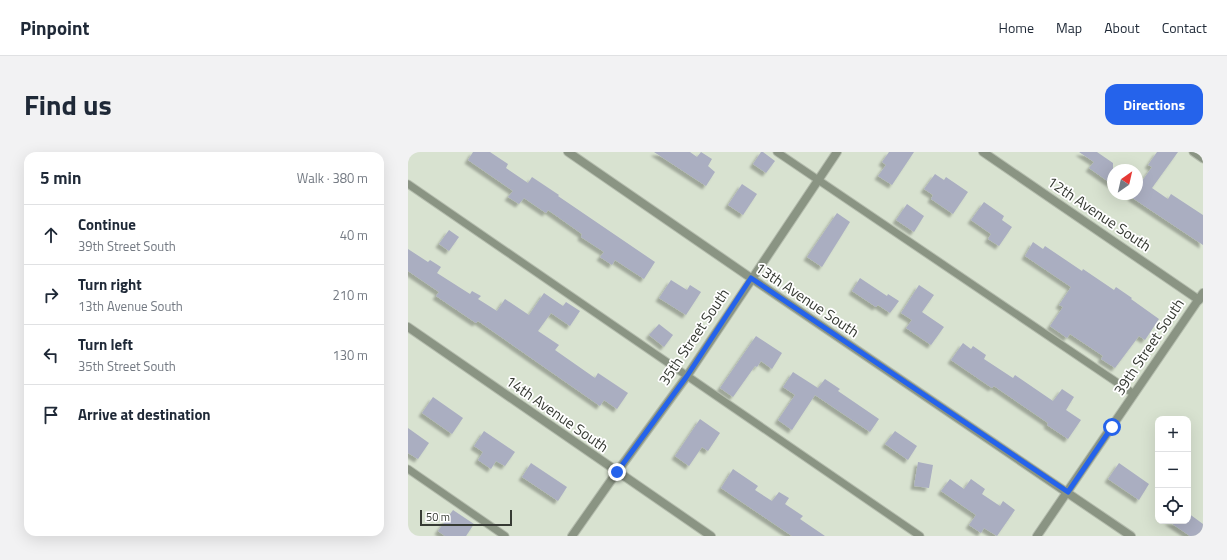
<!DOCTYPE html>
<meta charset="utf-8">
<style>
body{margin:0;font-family:"Titillium Web",sans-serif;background:#f2f2f3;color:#1f2937}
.controls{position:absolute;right:12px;bottom:12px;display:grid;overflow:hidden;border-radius:8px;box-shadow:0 4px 16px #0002}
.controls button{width:36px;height:36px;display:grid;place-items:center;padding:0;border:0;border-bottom:1px solid #e0e1e3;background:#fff;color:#1f2937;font:20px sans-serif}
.compass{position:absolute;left:699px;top:12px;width:36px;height:36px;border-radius:50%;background:#fff;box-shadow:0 4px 16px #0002;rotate:34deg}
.scale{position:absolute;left:12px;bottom:10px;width:92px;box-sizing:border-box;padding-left:4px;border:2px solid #373b34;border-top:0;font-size:11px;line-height:14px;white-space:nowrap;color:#373b34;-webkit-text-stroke:3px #fff;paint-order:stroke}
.stop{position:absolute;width:12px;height:12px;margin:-9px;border:3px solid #2563eb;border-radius:50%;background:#fff}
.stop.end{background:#2563eb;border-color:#fff;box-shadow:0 1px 4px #0008}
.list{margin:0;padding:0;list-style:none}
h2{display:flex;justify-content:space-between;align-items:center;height:52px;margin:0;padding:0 16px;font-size:17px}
h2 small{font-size:13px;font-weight:400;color:#747a83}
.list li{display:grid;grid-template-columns:26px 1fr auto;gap:12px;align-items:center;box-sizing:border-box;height:60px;padding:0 16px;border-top:1px solid #e0e1e3}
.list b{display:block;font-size:15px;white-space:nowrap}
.list p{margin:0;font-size:13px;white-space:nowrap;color:#747a83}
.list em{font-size:13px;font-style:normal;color:#747a83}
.icon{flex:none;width:22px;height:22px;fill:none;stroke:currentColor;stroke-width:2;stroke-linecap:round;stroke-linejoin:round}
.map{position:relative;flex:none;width:795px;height:384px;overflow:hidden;border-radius:12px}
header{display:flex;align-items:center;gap:24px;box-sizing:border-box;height:56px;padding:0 20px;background:#fff;border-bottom:1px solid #e0e1e3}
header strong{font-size:19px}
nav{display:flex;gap:22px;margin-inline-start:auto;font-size:14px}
.intro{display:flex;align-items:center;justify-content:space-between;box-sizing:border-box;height:96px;padding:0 24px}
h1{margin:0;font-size:28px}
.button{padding:10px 18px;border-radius:12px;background:#2563eb;color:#fff;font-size:14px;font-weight:700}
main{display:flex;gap:24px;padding:0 24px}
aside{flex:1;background:#fff;border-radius:12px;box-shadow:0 4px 16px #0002}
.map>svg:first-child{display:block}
.building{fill:#aaaec1;filter:url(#shadow)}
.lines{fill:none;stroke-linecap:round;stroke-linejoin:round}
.service-casing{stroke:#b5bdae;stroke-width:9}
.minor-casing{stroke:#b5bdae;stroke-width:10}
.service{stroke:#8a9483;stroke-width:7}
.minor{stroke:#8a9483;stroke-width:8}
.route{stroke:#2563eb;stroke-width:5}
.labels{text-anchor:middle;stroke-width:3.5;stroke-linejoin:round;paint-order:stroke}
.street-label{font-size:15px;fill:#373b34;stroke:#fff}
</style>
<header>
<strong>Pinpoint</strong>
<nav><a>Home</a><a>Map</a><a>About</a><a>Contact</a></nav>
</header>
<div class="intro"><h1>Find us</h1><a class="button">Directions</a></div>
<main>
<aside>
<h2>5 min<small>Walk · 380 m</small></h2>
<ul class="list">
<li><svg class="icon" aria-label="ahead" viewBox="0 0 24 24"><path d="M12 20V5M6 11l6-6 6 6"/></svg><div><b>Continue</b><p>39th Street South</p></div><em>40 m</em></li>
<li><svg class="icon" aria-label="right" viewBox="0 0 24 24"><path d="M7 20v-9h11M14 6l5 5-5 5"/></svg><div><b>Turn right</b><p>13th Avenue South</p></div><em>210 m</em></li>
<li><svg class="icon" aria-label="left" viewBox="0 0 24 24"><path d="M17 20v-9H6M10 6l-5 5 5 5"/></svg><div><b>Turn left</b><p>35th Street South</p></div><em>130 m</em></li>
<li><svg class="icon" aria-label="arrive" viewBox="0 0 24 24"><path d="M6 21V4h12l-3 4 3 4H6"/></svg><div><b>Arrive at destination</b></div></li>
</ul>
</aside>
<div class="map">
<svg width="795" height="384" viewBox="0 0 795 384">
<defs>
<filter id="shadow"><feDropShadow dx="-3.5" dy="3.5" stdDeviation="1" flood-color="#0004"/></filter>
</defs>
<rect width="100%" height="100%" fill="#d8e2d0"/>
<g class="building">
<polygon points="65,0 82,0 100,12 98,16 120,31 124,25 151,43 150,44 247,110 236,127 207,108 204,113 192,105 196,100 173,85 174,82 140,58 138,61 116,46 111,52 100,45 105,39 60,8"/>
<polygon points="246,0 282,0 289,5 293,0 304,7 300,14 307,20 298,34"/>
<polygon points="353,0 355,0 367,9 358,21 345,12"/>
<polygon points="481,0 506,0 484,33 470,24 478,13 474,10"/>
<polygon points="671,0 689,0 705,11 705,33 681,16 686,10"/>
<polygon points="749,0 770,0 744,36 760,47 763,42 795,63 795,93 723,45 725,42 729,42 729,36 744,15 740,13"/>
<polygon points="527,22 536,28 538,25 560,40 545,62 523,47 525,43 516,37"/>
<polygon points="334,32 349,42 335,63 320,53"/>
<polygon points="576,50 596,64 594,68 604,75 591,94 580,87 583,82 563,68"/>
<polygon points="499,52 516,64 506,80 488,68"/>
<polygon points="429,61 442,70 414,115 399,105"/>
<polygon points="41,78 51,85 41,99 31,92"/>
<polygon points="625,90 635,97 637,94 674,119 675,117 706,138 708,135 724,146 723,147 751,167 737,188 731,184 707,216 693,207 695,204 662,182 659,186 642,174 655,155 651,153 663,135 617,104"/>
<polygon points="0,97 20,110 22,108 33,115 29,121 62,142 64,139 73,144 70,147 89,159 97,147 121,163 136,141 155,154 158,150 172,159 162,174 143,161 130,179 151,193 147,198 187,226 190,221 220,241 209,257 196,248 192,254 70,169 68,171 28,144 31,140 0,119"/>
<polygon points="452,126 479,144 480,142 491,149 482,161 470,153 468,155 444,139"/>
<polygon points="263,128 279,138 282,133 293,140 278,163 251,146"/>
<polygon points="511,133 526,143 514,160 536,175 523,193 498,176 504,168 493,161"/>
<polygon points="251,172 265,183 256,195 241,183"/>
<polygon points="348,184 374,201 364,217 353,209 349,215 347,214 325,245 312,236"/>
<polygon points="555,191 563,197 565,194 578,203 576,207 605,226 607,223 645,249 654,237 666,245 658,258 673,268 660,287 639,273 640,271 586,234 584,236 543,208"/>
<polygon points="385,220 410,236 417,227 432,237 430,239 471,267 462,280 407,243 384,278 370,268 387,243 375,235"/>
<polygon points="25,245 55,266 44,282 14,261"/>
<polygon points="292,267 312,281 300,299 294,295 281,314 267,304"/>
<polygon points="0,276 21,291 10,307 0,301"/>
<polygon points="76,279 107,300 97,314 88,309 83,317 70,308 75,300 66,294"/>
<polygon points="487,279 509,294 500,308 477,292"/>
<polygon points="510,310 525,313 521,336 506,334"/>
<polygon points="123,311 159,335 150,349 114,325"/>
<polygon points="711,311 741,332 731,348 700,327"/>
<polygon points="325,317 350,334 347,338 364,349 371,340 381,346 377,352 395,364 392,367 417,384 384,384 313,336"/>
<polygon points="542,327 556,337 563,327 577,337 574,342 592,354 595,349 607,358 589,384 576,376 573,381 561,373 568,363 533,339"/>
<polygon points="45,358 66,372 58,384 37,384 30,379"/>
<polygon points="780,361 795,372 795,384 782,384 760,369 780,369"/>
</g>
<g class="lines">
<defs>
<g id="service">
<polyline points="369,0 726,242"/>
<polyline points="785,0 795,7"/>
<polyline points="0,32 512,384"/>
<polyline points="0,317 97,384"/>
</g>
<g id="minor">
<polyline points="160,0 343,126 723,384"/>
<polyline points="575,0 791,148"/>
<polyline points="0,175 303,384"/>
<polyline points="164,384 209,320 279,224 429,0"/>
<polyline points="629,384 795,141"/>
</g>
</defs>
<use href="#service" class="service-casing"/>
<use href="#minor" class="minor-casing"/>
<use href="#service" class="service"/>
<use href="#minor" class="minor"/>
</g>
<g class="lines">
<polyline class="route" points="209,320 279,224 343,126 660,340 704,275"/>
</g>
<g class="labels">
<g class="street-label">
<text transform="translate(691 62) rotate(34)" y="5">12th Avenue South</text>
<text transform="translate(399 148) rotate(34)" y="5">13th Avenue South</text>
<text transform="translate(286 185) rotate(-56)" y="5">35th Street South</text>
<text transform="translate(741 195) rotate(-56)" y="5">39th Street South</text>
<text transform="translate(149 262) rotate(35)" y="5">14th Avenue South</text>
</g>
</g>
</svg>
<div class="controls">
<button>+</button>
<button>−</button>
<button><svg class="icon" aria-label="locate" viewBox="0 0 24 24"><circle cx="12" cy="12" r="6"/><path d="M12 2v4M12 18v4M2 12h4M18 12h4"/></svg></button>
</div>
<svg class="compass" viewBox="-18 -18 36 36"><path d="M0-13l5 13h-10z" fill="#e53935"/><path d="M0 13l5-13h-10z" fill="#747a83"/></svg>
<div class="scale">50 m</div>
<div class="stop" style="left:704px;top:275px"></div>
<div class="stop end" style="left:209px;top:320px"></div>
</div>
</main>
